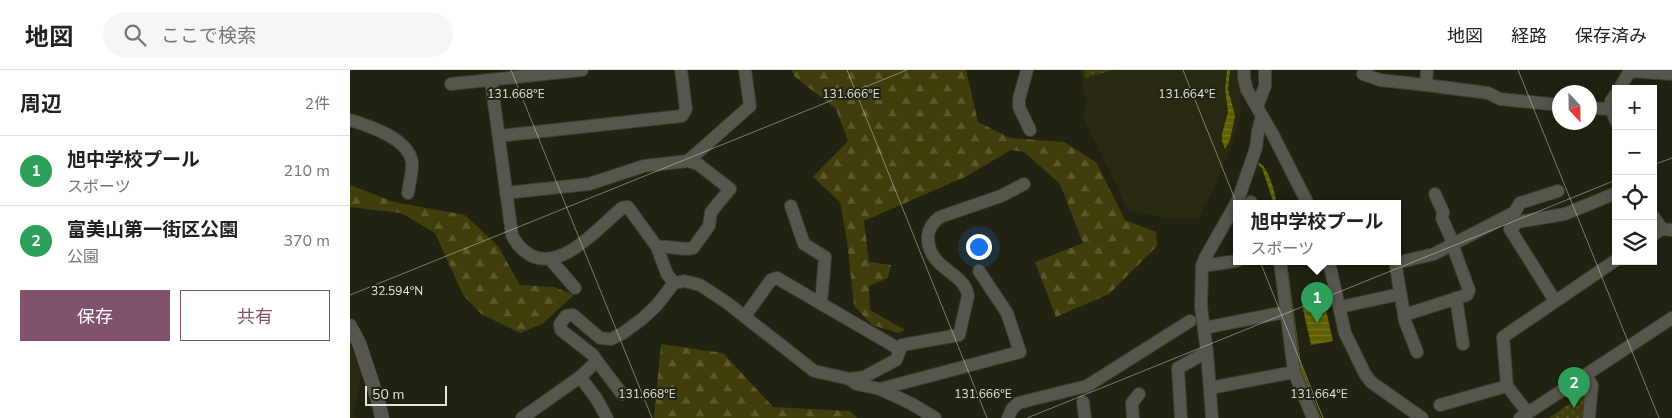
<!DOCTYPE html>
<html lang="ja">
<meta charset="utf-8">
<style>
body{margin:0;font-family:"Nunito Sans","Noto Sans JP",sans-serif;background:#f6f6f6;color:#202124}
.controls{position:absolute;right:15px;top:15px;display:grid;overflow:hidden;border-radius:0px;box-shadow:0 2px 12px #0003}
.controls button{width:45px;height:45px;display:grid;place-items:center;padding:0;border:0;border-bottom:1px solid #e0e0e0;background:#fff;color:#202124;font:25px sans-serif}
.compass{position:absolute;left:1202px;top:15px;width:45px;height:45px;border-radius:50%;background:#fff;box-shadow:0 2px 12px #0003;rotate:158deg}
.scale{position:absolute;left:15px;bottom:12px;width:82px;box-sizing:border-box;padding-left:5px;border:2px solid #e5e6db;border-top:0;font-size:14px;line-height:18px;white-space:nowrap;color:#e5e6db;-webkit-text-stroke:4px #212211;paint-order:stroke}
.you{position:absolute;left:628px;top:176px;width:18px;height:18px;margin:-12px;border:4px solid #fff;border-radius:50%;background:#1a73e8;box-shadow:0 0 0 8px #1a73e833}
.badge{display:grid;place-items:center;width:32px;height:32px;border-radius:50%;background:#82526d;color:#fff;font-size:16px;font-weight:700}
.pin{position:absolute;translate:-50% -41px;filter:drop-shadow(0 1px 2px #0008)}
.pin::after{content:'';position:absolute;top:26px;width:18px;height:15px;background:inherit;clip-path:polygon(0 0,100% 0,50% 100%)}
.popup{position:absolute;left:883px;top:130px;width:168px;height:65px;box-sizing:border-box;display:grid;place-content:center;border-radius:0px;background:#fff;filter:drop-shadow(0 1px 4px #0005);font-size:16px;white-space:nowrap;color:#757577}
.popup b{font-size:19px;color:#202124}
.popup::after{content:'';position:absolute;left:50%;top:100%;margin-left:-10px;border:10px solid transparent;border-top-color:#fff}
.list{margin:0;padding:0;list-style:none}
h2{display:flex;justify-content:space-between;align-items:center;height:65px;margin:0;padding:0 20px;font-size:21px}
h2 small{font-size:16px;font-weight:400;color:#757577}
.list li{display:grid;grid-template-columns:32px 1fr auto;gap:15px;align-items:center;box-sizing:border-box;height:70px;padding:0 20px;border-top:1px solid #e0e0e0}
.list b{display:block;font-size:19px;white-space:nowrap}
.list p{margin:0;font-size:16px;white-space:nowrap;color:#757577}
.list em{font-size:16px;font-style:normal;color:#757577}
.actions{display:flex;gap:10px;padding:15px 20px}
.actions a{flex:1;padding:11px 0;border:1px solid #82526d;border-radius:0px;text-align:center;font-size:18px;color:#82526d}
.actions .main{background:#82526d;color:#fff}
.icon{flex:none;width:28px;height:28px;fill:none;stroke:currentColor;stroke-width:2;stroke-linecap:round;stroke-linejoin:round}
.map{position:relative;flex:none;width:1322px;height:348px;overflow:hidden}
header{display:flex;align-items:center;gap:30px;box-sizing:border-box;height:70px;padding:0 25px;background:#fff;border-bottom:1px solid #e0e0e0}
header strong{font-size:24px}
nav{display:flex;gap:28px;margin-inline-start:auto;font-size:18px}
.search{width:350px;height:45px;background:#f6f6f6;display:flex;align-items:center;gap:12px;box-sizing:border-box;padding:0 18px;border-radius:28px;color:#757577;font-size:19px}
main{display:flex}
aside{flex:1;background:#fff}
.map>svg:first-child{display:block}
.built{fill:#292912}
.forest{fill:url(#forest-firs)}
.park{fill:url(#park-dots)}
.water{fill:url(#water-rules)}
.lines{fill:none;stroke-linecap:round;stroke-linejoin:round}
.minor-casing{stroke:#3c3d2d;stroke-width:14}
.tertiary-casing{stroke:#3c3d2d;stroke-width:15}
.minor{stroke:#56564e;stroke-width:12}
.tertiary{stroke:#56564e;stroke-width:14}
.ticks{fill:none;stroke:#e5e6db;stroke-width:1;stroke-opacity:0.45}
.ticks-label{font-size:12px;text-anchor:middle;fill:#e5e6db;stroke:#212211;stroke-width:4;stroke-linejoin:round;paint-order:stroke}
</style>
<header>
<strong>地図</strong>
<div class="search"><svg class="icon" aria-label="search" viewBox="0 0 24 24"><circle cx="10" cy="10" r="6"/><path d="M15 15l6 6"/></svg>ここで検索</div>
<nav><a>地図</a><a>経路</a><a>保存済み</a></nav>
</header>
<main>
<aside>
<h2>周辺<small>2件</small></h2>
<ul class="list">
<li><span class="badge" style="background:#2e9e5b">1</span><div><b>旭中学校プール</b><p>スポーツ</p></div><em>210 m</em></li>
<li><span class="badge" style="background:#2e9e5b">2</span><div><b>富美山第一街区公園</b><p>公園</p></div><em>370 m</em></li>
</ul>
<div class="actions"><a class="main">保存</a><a>共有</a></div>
</aside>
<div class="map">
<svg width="1322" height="348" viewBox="0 0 1322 348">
<defs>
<pattern id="forest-firs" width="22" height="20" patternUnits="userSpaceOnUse" patternTransform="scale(1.25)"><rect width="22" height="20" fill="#3f3e0c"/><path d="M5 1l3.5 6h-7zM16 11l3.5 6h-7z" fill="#5b5a2f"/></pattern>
<pattern id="park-dots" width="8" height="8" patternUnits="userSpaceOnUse" patternTransform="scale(1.25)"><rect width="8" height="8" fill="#3f3e0c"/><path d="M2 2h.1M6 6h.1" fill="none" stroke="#5b5a2f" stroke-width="1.8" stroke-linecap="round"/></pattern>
<pattern id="water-rules" width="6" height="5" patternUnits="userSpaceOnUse" patternTransform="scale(1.25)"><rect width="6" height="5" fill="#605f01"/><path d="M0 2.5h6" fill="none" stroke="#777625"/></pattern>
</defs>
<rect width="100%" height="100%" fill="#212211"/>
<g class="built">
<polygon points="730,0 890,0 891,33 890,46 881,78 867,112 848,148 817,148 778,141 733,46 736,33"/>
<polygon points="0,274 12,304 4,342 6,348 0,348"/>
</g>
<g class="forest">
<polygon points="442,0 616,0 628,52 660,68 714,72 746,92 775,150 806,162 807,176 759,224 706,247 685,192 733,173 710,114 674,82 661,80 617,106 514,151 519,192 541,195 538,208 519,216 520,240 555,260 549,263 522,255 504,236 497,170 490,132 463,107 498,71 486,39 444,6"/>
<polygon points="0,115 44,132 115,145 148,176 170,215 204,217 224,225 192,254 170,263 131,244 113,225 85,163 51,143 0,137"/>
<polygon points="311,274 373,283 423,337 500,341 507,348 304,348"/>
</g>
<g class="park">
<polygon points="734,0 763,0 735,8"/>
<polygon points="1230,326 1237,328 1235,348 1199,348"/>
</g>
<g class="water">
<polygon points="877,0 880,0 878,19 885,46 880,70 875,79 872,71 872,64 878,42 875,19"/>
<path d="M909,92C920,100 924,121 927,134H924L912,98L908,95Z"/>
<polygon points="934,192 937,192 951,295 971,348 967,348 947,294"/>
<polygon points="974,231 983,271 961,275 952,235"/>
</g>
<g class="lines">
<defs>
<g id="minor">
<polyline points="677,0 669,29 669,37 680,60"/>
<polyline points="894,0 894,8 897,20 923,65 958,134"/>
<polyline points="1077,0 1076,15 1138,23 1150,29 1210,35"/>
<polyline points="1013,4 1030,10 1076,15"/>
<path d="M141,10L162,165C166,174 172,180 180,185C212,202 249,157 272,138L278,137L307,177L317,204L324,213"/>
<polyline points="101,14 232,0"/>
<polyline points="1269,19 1280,1 1322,4"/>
<polyline points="907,37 915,16 915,0"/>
<polyline points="1240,38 1261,39 1266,51"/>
<polyline points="1261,39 1261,31 1266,24"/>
<path d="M0,50C19,56 58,68 62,92C63,101 59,113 58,123"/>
<polyline points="149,66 332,46 336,39 331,0"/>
<polyline points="338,91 400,36 395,0"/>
<path d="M156,123L239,114L294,96L338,91L348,94L380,119L361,142L359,156L343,178C331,181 320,175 307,177"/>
<polyline points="1085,124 1093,142 1092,148 1103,173"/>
<polyline points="901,132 901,134"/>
<polyline points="441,136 454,174 475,187 471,234"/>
<polyline points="1303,146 1312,159"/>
<polyline points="1303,165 1312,159 1322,160"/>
<polyline points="200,189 225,218"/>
<polyline points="930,192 944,302 963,348"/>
<polyline points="979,192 995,263 1015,304 1021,312 1072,348"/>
<polyline points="852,196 855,188 888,130 906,78 908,61 912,46"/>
<polyline points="1106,228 1113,274"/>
<polyline points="1205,231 1160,159 1168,152 1215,144 1266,123"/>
<polyline points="990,237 1050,224"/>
<polyline points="1054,245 1117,225 1119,220 1102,174"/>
<polyline points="395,246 421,210 427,208 549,279"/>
<polyline points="854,258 936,242"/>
<polyline points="1067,282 1055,251 1046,197 1050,192 1084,184 1165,142 1170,133 1208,121"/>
<polyline points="247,291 272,324"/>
<polyline points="1236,305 1242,315 1239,348"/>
<polyline points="230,307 246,328 257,348"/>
<polyline points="500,309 506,314 530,319 670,282 657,243 629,201"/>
<polyline points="860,318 944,302"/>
<polyline points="530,319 562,334 585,348"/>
<polyline points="733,332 735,348"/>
<polyline points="1090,335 1157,316"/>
<polyline points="1178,343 1157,316 1153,267 1266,190"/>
<path d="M172,348L230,307L247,291L243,285L211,260L210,254L216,246L223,245L250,268L261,269L273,263L292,249L307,235L324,213L334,211L350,215L376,232L464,301L500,309L514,307L546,290L552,275L609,265L618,226C615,201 577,200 578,166C579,157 583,152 590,147L651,126L674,114"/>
<polyline points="658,348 662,339 668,333 737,316 840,251"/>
<polyline points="783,348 782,333 789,324"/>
<polyline points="831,348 828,298 857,282"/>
<polyline points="862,348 857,282 851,237 852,196 887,191"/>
<polyline points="1170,348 1322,248"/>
</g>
<polyline id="tertiary" points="0,256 9,273 28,330 32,348"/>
</defs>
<use href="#minor" class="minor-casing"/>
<use href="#tertiary" class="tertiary-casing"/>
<use href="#minor" class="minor"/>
<use href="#tertiary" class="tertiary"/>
</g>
<path class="ticks" d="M161,0L302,348M497,0L637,348M833,0L973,348M1168,0L1309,348M1303,95L1322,88M0,225L557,0M677,348L1266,110"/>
<g class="ticks-label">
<text x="166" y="28">131.668°E</text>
<text x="501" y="28">131.666°E</text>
<text x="837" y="28">131.664°E</text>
<text x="47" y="225">32.594°N</text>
<text x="297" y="328">131.668°E</text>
<text x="633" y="328">131.666°E</text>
<text x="969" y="328">131.664°E</text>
</g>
</svg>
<div class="controls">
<button>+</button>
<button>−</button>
<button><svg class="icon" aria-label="locate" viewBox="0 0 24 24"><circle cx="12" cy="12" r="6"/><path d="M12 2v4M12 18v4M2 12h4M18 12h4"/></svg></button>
<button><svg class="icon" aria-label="layers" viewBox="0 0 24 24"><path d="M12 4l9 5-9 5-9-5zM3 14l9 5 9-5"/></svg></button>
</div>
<svg class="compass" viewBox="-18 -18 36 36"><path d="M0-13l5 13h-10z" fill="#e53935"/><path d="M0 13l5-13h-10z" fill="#757577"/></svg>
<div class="scale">50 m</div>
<div class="you"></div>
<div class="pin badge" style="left:967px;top:253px;background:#2e9e5b">1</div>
<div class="popup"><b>旭中学校プール</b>スポーツ</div>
<div class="pin badge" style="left:1224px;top:338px;background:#2e9e5b">2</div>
</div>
</main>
